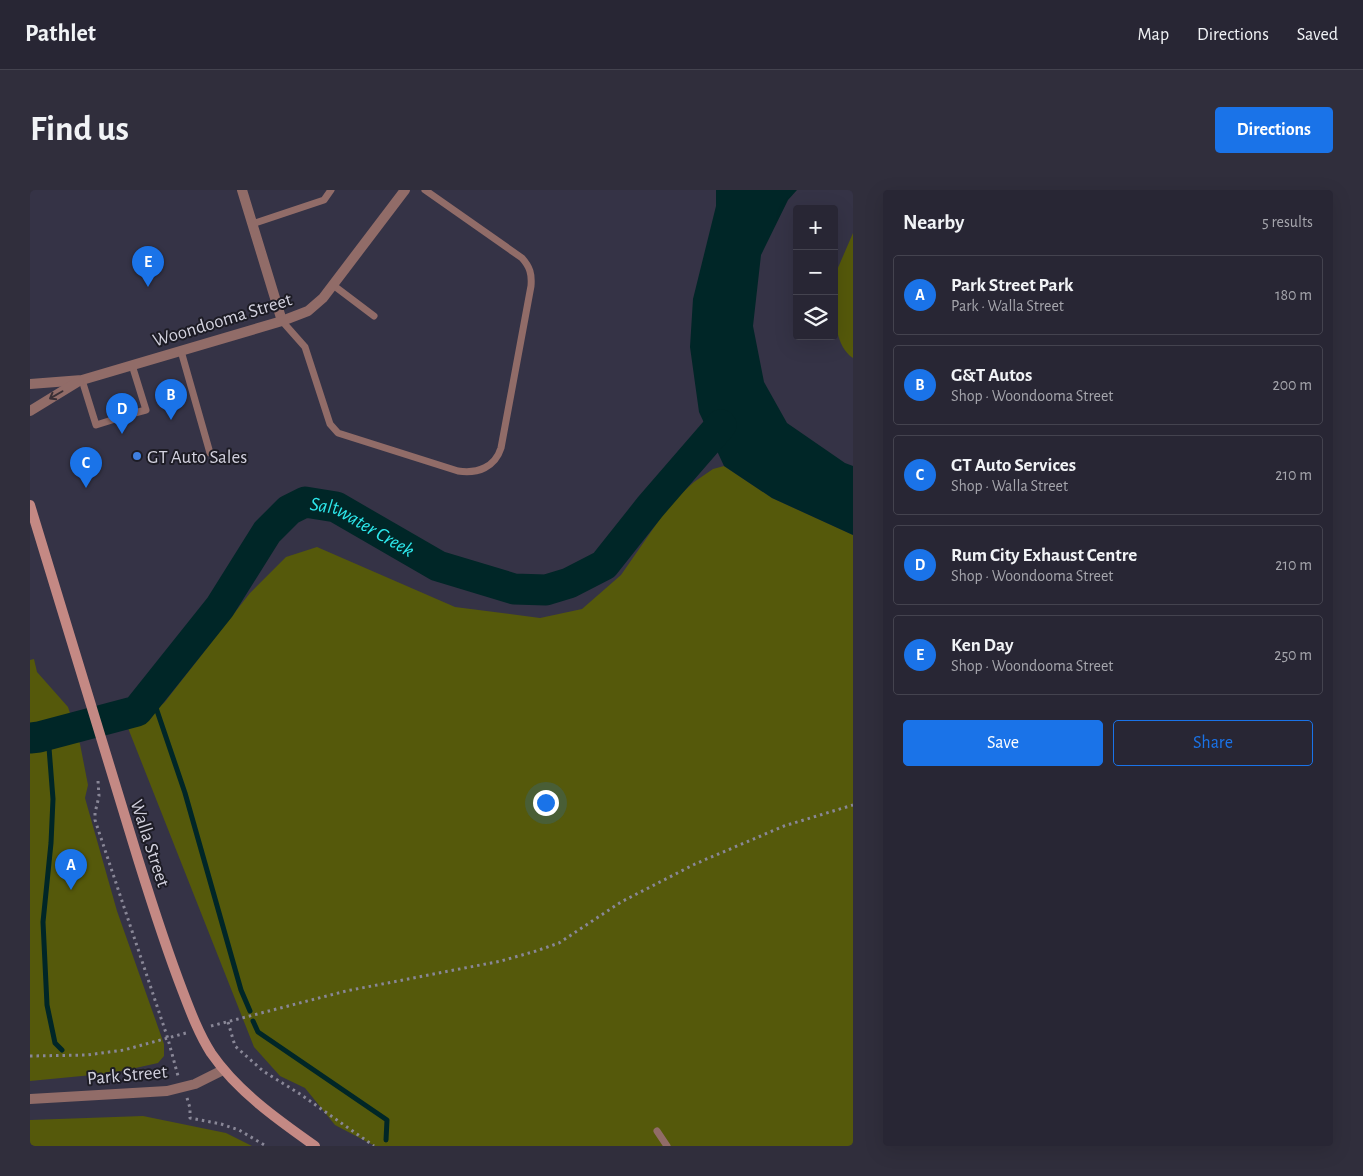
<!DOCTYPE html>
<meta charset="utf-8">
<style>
body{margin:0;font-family:"Alegreya Sans",sans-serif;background:#302e3c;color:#f1f3f6}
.controls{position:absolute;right:15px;top:15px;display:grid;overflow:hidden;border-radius:5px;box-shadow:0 5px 20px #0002}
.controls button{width:45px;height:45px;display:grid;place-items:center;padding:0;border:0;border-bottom:1px solid #44434f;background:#282634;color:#f1f3f6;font:25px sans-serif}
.you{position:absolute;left:515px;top:612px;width:18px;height:18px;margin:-12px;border:4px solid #fff;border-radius:50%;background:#1a73e8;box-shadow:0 0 0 8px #1a73e833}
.badge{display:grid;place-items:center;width:32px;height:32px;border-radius:50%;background:#1a73e8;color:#fff;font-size:16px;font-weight:700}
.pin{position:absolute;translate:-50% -41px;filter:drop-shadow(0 1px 2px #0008)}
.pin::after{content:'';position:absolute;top:26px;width:18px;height:15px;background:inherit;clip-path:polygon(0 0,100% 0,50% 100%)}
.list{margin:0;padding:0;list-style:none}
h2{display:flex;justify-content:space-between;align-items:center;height:65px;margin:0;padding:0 20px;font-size:21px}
h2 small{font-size:16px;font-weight:400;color:#a5a5ac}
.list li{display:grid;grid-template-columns:32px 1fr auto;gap:15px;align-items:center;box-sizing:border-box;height:80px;margin:0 10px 10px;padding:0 10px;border:1px solid #44434f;border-radius:5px}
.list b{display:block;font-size:19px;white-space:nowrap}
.list p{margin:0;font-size:16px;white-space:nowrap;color:#a5a5ac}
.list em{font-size:16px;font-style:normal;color:#a5a5ac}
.actions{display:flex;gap:10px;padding:15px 20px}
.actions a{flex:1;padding:11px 0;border:1px solid #1a73e8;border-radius:5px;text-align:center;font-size:18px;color:#1a73e8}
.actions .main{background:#1a73e8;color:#fff}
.icon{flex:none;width:28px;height:28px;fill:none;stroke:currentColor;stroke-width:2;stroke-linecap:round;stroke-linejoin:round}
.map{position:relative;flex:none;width:823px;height:956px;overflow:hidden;border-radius:5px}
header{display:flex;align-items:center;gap:30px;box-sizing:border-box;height:70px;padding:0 25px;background:#282634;border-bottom:1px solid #44434f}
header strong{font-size:24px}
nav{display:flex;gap:28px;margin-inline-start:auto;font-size:18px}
.intro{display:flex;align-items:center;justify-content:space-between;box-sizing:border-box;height:120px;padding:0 30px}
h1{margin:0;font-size:35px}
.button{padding:12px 22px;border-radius:5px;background:#1a73e8;color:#fff;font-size:18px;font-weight:700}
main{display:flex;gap:30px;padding:0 30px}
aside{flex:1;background:#282634;border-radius:5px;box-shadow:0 5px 20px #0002}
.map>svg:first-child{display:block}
.green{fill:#55590b}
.water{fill:#002627}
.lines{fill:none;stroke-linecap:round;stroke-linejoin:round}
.stream{stroke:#002627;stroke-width:5}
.river{stroke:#002627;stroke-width:31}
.path{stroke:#898797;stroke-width:3;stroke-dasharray:2.5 4;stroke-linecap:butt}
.lane{stroke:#916c68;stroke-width:7}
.street{stroke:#916c68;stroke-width:10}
.secondary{stroke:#c48984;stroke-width:10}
.oneway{stroke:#3a3036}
.shop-dot{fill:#3f7fe0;stroke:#1d1c25;stroke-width:2}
.labels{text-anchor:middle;stroke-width:4;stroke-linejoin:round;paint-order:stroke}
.street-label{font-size:19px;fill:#d2d1de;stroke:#1d1c25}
.poi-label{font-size:19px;fill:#d2d1de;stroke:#1d1c25;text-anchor:start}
.water-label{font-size:20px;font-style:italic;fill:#2de8ec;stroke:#1d1c25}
</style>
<header>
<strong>Pathlet</strong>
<nav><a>Map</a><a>Directions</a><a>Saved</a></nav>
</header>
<div class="intro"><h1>Find us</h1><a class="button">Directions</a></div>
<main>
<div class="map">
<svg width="823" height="956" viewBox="0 0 823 956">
<rect width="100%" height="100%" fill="#353346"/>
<g class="green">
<path d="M823,43V168C802,154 804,114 804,91V87Z"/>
<polygon points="694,276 742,308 823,345 823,956 345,956 305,935 275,898 250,886 224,857 98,538 134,513 220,403 256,367 287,357 425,417 510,428 552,419 591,385 641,313 664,292 683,279"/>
<polygon points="4,469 7,482 38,517 50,554 58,595 55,608 87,721 134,854 134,866 128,873 83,883 0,891 0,470"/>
<polygon points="113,926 196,943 222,956 0,956 0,930"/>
</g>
<polygon class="water" points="686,0 767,0 758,10 731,65 723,136 734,192 757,233 815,273 823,276 823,345 742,308 694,276 669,222 660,157 663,109 686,16"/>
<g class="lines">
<g class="stream">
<polyline points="121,503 155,603 211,800 220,821"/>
<polyline points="18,545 23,609 21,653 13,732 17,815 25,853 32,860"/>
<polyline points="223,831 228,842 357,930 356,950"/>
</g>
<path class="river" id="s1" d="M0,548L9,547L107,521L190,417L237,342L259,320L275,312L306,317L408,376L484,399L516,400L539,393L574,375L620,317L691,235"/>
<g class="path">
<polyline points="68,591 69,606 65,623 65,630 138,849 148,886"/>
<polyline points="198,832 205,856 233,881 270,904 344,956"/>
<polyline points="181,836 316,801 471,771 506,761 529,753 591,712 665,674 754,636 823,615"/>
<polyline points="0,866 57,865 94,860 156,843"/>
<polyline points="157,908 160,918 160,928 191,934 209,940 236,956"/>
</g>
<g class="lane">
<polyline points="222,34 294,10 301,0"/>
<polyline points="303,95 344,126"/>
<path d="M252,131L275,157L300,234L308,243L428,281C448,284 465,277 471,258L501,96C502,84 500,77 492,68L395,0"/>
<polyline points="151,161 180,263"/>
<polyline points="52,190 66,235 82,230"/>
<polyline points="101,224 116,220 102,175"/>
<polyline points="627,941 637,956"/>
</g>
<g class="street">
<polyline points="212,0 252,131"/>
<polyline points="0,194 52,190 252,131 278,121 293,108 375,0"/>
<polyline points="0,221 49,191"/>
<polyline points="0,909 137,901 165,894 193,880"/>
</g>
<path class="secondary" d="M0,315C35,433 71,551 108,669C122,714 136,758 153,802C161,823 169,844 181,863C207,901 248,930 285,956"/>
</g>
<defs><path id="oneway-shaft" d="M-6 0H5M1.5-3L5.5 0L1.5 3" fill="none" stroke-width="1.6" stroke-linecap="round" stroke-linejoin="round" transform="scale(1.25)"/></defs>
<use class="oneway" href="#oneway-shaft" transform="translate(26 205) rotate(150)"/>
<circle class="shop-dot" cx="107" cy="266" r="5"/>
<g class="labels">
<g class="street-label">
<text transform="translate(192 129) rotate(-17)" y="7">Woondooma Street</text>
<text transform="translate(121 653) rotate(72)" y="7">Walla Street</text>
<text transform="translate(97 884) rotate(-5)" y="7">Park Street</text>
</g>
<g class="poi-label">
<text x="117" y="273">GT Auto Sales</text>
</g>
<g class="water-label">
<text dy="7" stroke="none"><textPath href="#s1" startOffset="444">Saltwater Creek</textPath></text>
</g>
</g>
</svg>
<div class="controls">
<button>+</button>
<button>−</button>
<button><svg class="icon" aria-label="layers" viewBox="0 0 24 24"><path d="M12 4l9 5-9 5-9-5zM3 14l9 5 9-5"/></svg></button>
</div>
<div class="you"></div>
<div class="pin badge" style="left:41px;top:700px">A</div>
<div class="pin badge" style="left:141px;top:230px">B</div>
<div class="pin badge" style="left:56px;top:298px">C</div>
<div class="pin badge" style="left:92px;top:244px">D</div>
<div class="pin badge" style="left:118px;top:97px">E</div>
</div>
<aside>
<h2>Nearby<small>5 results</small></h2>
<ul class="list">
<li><span class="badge">A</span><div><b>Park Street Park</b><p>Park · Walla Street</p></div><em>180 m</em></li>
<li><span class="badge">B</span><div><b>G&amp;T Autos</b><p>Shop · Woondooma Street</p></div><em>200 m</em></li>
<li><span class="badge">C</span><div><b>GT Auto Services</b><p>Shop · Walla Street</p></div><em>210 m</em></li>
<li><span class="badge">D</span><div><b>Rum City Exhaust Centre</b><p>Shop · Woondooma Street</p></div><em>210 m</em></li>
<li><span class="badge">E</span><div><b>Ken Day</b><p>Shop · Woondooma Street</p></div><em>250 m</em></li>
</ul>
<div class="actions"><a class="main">Save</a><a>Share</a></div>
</aside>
</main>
